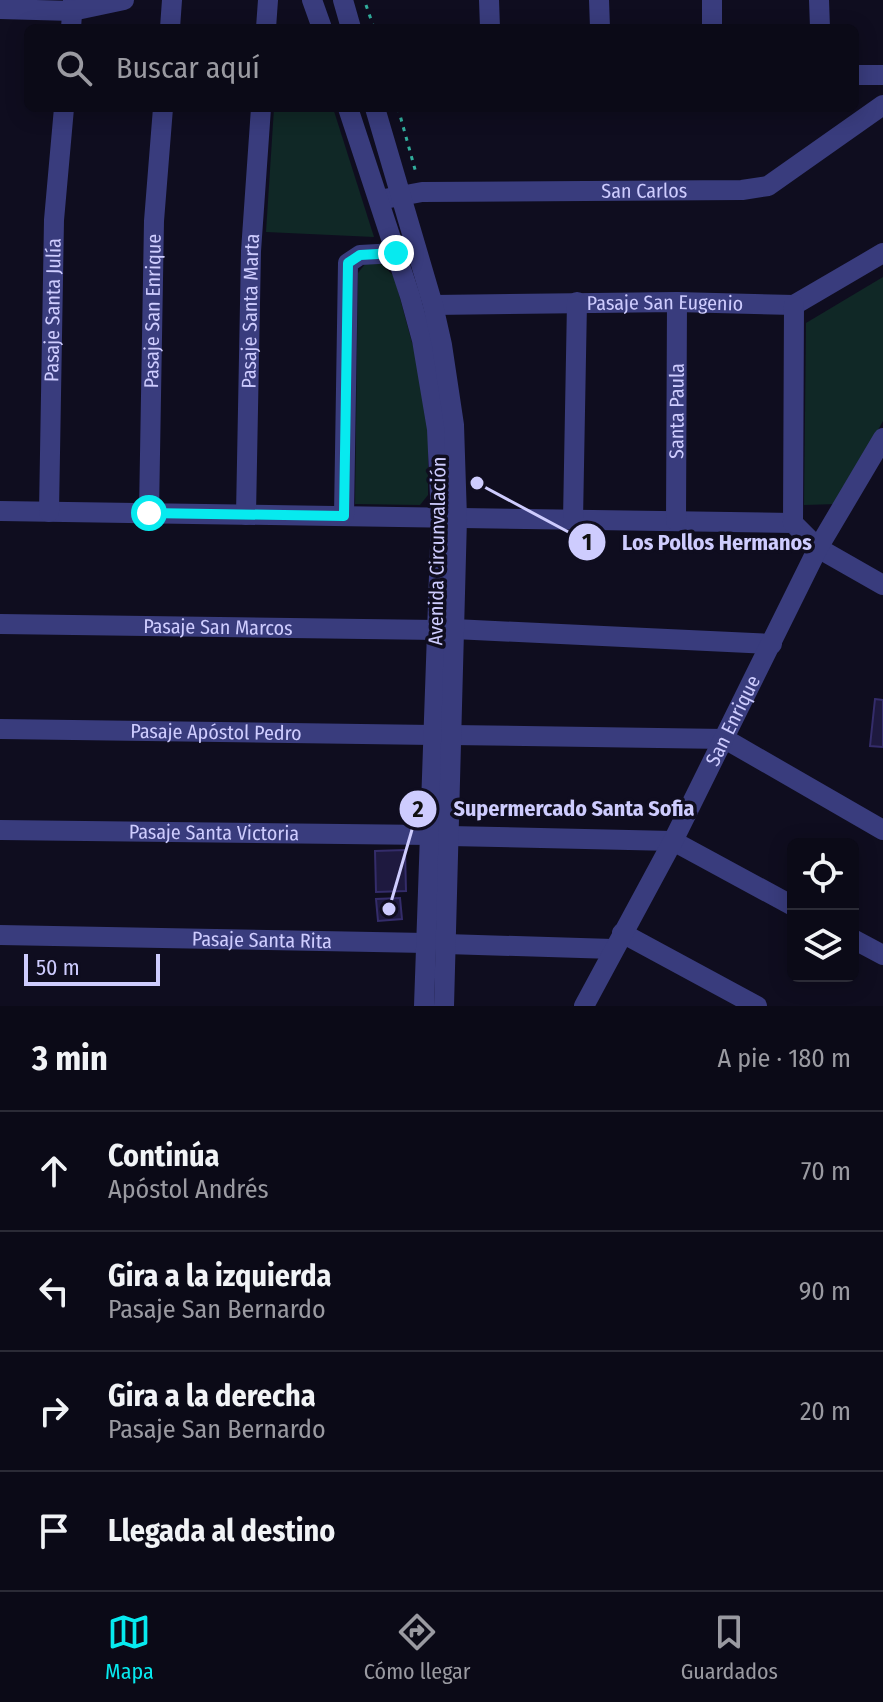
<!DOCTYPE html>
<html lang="es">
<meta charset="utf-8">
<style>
body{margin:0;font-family:"Fira Sans Condensed",sans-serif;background:#191824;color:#f1f3f6}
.controls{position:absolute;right:24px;bottom:24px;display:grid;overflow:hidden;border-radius:12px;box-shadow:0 4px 20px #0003}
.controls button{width:72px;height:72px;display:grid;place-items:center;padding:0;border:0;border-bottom:2px solid #2b2b36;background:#0b0a17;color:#f1f3f6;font:40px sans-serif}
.scale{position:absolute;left:24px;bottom:20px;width:136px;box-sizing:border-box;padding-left:8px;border:4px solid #ceccfe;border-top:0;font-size:22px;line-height:28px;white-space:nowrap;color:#ceccfe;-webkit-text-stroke:6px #0f0d1f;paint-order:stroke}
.stop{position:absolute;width:24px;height:24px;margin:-18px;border:6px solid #07eaef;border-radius:50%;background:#fff}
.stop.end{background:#07eaef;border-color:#fff;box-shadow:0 2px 8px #0008}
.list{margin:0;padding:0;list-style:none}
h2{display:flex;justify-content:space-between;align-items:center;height:104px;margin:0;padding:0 32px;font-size:34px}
h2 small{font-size:26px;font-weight:400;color:#9a9aa1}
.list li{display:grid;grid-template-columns:52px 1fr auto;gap:24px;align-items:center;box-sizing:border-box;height:120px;padding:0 32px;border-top:2px solid #2b2b36}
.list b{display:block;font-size:30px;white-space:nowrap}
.list p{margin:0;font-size:26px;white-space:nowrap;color:#9a9aa1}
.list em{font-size:26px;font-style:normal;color:#9a9aa1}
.icon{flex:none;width:44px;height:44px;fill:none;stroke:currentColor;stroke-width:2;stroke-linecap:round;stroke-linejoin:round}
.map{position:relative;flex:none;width:883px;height:1006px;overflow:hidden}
.search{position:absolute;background:#0b0a17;box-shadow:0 4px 20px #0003;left:24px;right:24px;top:24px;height:88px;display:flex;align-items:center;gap:20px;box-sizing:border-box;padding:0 28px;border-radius:12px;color:#9a9aa1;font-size:30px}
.sheet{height:584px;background:#0b0a17}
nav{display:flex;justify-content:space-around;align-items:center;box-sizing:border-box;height:112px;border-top:2px solid #2b2b36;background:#0b0a17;font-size:22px;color:#9a9aa1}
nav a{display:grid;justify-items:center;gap:4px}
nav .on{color:#07eaef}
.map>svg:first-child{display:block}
.green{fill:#102826}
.building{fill:#1e193f;stroke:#342c6a;stroke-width:2}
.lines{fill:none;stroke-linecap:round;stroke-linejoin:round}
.path{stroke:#31ad9c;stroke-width:3;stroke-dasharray:4 6;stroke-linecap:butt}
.minor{stroke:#393c7d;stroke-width:20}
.tertiary{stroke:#393c7d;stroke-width:20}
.route{stroke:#07eaef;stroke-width:10}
.labels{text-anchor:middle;stroke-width:7;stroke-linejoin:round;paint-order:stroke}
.street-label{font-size:20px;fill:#ceccfe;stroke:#0f0d1f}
.leader{fill:none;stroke:#ceccfe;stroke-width:3}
.callout-dot{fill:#ceccfe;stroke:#0f0d1f;stroke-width:3}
.mark-label{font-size:24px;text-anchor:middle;font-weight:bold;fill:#111}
.callout-label{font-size:22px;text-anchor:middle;font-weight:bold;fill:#ceccfe;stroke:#0f0d1f;stroke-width:7;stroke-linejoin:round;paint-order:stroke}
</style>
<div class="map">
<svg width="883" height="1006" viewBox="0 0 883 1006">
<rect width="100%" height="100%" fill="#0f0d1f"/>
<g class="green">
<polygon points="274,108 333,108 374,237 266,232"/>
<polygon points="379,262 394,276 417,361 428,414 428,495 420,505 355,504 358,273 365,264"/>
<polygon points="883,277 883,421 838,504 804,505 806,323"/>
</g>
<g class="building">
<polygon points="875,699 883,700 883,747 870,746"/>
<polygon points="405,850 406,891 376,892 375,851"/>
<polygon points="400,898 402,919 378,921 376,899"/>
</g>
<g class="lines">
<g class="path">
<polyline points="366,5 374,28"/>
<polyline points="398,108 416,173"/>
</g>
<g class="minor">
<polyline points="489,0 490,28"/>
<polyline points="599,0 600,28"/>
<polyline points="712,0 712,28"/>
<polyline points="819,0 820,28"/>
<polyline points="71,28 73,0"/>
<polyline points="170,28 172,0"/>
<polyline points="266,28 268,0"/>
<polyline points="855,75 883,75"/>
<path id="s1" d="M379,200L422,192L742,190L768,186L883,105"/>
<path id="s2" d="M433,305L677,302L794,305L883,253"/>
<polyline points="0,511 793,523 818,548 883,585"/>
<path id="s3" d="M49,512L54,220L64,108"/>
<path id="s4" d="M149,513L154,221L163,108"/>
<path id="s5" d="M246,515L251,251L261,108"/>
<polyline points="344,516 348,263 360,255 396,253"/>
<polyline points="573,520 577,302"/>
<path id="s6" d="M676,521L677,302"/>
<polyline points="793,523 794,305"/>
<path id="s7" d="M0,624L437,630"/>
<polyline points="454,629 772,644"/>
<path id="s8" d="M0,729L433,735"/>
<polyline points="451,735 725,739 883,830"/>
<path id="s9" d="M0,830L430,835"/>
<polyline points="449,836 673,841 793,906"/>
<polyline points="622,933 757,1006"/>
<path id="s10" d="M0,935L426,943"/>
<polyline points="853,939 883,955"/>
<polyline points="446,944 613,949"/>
<path id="s11" d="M584,1006L673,841L818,548L883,438"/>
</g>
<g class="tertiary">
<polyline points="312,0 322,28"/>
<polyline points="343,0 351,28"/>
<polyline points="0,9 72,11 124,0"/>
<polyline points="348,108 410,296 422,340 437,429 441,518 424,1006"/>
<polyline points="375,108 433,305 442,345 454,425 457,518 444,1006"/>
</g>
</g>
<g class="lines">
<polyline class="route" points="149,513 344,516 348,263 360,255 396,253"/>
</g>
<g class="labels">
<g class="street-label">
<text dy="7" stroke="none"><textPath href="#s1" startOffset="266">San Carlos</textPath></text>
<text dy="7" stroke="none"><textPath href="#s2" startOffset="232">Pasaje San Eugenio</textPath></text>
<text dy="7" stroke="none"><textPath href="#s3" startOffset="202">Pasaje Santa Julía</textPath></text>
<text dy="7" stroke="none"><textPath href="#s4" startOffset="202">Pasaje San Enrique</textPath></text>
<text dy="7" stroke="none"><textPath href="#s5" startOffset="204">Pasaje Santa Marta</textPath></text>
<text dy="7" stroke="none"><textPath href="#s6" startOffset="110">Santa Paula</textPath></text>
<text transform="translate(437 551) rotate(-89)" y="7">Avenida Circunvalación</text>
<text dy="7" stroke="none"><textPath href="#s7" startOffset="218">Pasaje San Marcos</textPath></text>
<text dy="7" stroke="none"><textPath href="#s11" startOffset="322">San Enrique</textPath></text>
<text dy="7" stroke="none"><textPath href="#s8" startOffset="216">Pasaje Apóstol Pedro</textPath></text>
<text dy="7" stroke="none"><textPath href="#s9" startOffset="214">Pasaje Santa Victoria</textPath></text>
<text dy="7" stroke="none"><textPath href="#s10" startOffset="262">Pasaje Santa Rita</textPath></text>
</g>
</g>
<path class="leader" d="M477 483L587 542M389 909L418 809"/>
<g class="callout-dot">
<circle cx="477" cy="483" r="8"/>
<circle cx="389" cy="909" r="8"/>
<circle cx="587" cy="542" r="20"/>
<circle cx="418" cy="809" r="20"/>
</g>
<g class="mark-label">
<text x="587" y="550">1</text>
<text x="418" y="817">2</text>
</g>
<g class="callout-label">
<text x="717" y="550">Los Pollos Hermanos</text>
<text x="574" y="816">Supermercado Santa Sofia</text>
</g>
</svg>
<div class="controls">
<button><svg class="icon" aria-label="locate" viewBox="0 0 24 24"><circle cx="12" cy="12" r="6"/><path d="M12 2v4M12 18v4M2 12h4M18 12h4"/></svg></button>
<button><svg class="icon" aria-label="layers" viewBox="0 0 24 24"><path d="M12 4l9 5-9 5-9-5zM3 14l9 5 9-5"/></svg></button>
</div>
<div class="scale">50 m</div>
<div class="stop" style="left:149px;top:513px"></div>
<div class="stop end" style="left:396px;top:253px"></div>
<div class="search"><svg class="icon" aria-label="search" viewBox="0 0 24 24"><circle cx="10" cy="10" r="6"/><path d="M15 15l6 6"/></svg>Buscar aquí</div>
</div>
<section class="sheet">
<h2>3 min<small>A pie · 180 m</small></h2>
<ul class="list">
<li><svg class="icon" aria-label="ahead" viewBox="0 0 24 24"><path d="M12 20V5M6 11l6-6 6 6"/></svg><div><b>Continúa</b><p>Apóstol Andrés</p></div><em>70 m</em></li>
<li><svg class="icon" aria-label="left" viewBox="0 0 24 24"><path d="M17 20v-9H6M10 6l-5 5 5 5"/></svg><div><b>Gira a la izquierda</b><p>Pasaje San Bernardo</p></div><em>90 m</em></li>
<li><svg class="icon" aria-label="right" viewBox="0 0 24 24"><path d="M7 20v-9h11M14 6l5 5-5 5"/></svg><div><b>Gira a la derecha</b><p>Pasaje San Bernardo</p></div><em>20 m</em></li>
<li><svg class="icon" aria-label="arrive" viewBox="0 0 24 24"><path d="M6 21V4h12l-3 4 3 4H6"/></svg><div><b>Llegada al destino</b></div></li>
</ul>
</section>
<nav>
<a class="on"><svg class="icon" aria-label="map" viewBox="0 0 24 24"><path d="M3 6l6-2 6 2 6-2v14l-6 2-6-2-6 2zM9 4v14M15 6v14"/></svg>Mapa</a>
<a><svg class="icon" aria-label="directions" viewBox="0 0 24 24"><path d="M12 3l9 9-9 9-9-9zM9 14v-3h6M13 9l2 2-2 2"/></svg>Cómo llegar</a>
<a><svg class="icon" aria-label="saved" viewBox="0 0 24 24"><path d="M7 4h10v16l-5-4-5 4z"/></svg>Guardados</a>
</nav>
